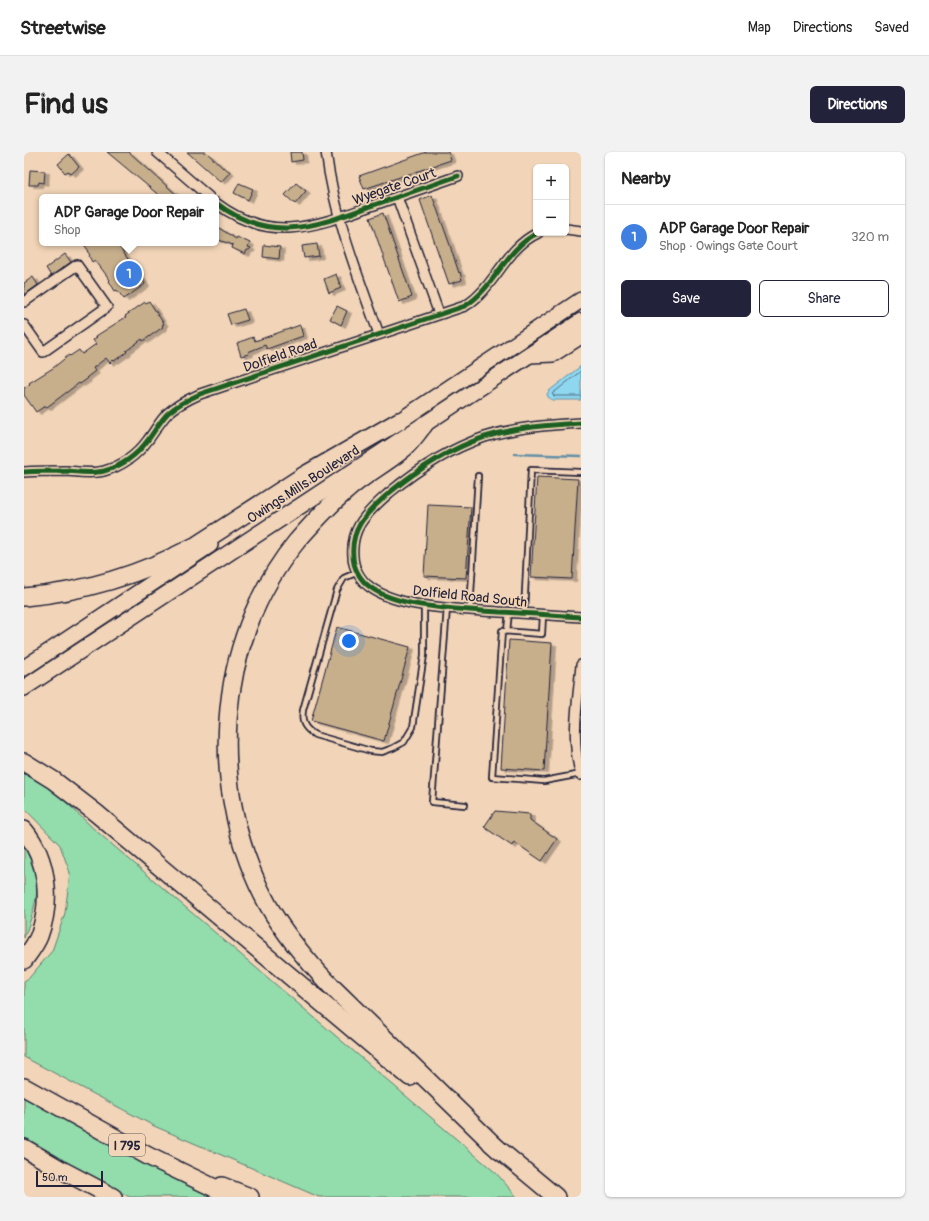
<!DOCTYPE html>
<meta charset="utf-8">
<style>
body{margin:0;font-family:Pangolin,sans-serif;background:#f2f2f2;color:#222}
.controls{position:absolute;right:12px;top:12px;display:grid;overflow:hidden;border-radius:6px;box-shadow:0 1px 3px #0004}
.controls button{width:36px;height:36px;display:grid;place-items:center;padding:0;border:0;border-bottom:1px solid #e0e0e0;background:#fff;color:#222;font:20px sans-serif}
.scale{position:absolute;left:12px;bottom:10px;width:67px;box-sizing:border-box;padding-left:4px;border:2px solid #22223b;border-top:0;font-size:11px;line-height:14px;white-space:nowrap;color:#22223b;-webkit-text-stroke:3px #f2d5b8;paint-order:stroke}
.you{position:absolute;left:325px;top:489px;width:14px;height:14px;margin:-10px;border:3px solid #fff;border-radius:50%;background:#1a73e8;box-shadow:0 0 0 6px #1a73e833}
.badge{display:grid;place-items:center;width:26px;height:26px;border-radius:50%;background:#22223b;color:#fff;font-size:13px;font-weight:700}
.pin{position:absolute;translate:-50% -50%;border:2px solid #fff;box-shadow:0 1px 4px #0006}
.popup{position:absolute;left:15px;top:42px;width:180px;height:52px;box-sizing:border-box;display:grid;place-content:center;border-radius:6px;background:#fff;filter:drop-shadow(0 1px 3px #0005);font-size:13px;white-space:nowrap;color:#767676}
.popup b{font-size:15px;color:#222}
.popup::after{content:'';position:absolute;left:50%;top:100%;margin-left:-8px;border:8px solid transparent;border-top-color:#fff}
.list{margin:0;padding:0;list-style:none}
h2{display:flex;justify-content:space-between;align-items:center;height:52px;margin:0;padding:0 16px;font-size:17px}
h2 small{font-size:13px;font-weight:400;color:#767676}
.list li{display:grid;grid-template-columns:26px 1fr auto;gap:12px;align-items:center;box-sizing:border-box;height:64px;padding:0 16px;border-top:1px solid #e0e0e0}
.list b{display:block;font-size:15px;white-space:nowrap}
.list p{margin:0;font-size:13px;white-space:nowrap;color:#767676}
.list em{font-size:13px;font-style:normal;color:#767676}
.actions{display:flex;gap:8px;padding:12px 16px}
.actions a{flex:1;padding:9px 0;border:1px solid #22223b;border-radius:6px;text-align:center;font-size:14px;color:#22223b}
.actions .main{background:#22223b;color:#fff}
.map{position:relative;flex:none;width:557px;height:1045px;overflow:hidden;border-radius:6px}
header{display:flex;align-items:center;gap:24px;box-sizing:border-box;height:56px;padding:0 20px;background:#fff;border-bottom:1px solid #e0e0e0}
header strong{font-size:19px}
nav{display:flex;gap:22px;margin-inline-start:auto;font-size:14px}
.intro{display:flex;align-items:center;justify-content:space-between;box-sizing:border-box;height:96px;padding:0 24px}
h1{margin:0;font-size:28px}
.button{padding:10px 18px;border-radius:6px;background:#22223b;color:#fff;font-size:14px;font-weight:700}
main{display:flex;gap:24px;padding:0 24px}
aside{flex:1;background:#fff;border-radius:6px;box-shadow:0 1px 3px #0004}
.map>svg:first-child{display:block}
.green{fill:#93dcab;stroke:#5a7f73}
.water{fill:#8ed7ef;stroke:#638fa7}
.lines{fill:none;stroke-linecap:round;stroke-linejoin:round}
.shore{stroke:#4d6a83;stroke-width:1}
.stream{stroke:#638fa7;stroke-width:2.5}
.building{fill:#c7af8c;stroke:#22223b;filter:url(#shadow)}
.service-casing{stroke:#22223b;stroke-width:8}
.minor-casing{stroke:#22223b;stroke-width:12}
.primary-casing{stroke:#22223b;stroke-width:18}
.motorway-casing{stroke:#22223b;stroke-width:20}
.service{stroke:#f2d5b8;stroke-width:4.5}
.minor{stroke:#f2d5b8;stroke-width:9}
.primary{stroke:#f2d5b8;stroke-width:15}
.motorway{stroke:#f2d5b8;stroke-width:17}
.cycleway-casing{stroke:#f2d5b8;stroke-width:8}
.cycleway{stroke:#1b5e20;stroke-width:5}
.labels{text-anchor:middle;stroke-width:3.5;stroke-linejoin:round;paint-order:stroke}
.shield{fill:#f2d5b8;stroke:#605860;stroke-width:1}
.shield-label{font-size:13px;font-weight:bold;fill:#22223b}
.street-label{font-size:14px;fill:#22223b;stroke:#f2d5b8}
</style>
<header>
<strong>Streetwise</strong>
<nav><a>Map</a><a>Directions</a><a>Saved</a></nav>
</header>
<div class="intro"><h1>Find us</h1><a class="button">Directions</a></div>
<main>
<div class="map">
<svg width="557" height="1045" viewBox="0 0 557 1045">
<defs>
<filter id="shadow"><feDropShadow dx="4.5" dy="2.5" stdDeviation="0" flood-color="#0004"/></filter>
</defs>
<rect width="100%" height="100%" fill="#f2d5b8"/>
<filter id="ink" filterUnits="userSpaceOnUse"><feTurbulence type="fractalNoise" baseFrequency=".025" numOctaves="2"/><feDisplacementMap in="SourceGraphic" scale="8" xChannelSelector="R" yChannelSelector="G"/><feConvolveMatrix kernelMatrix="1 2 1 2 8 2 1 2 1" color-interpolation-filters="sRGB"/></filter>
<g filter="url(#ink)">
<g class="green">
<polygon points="0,618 23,632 70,677 472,1021 493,1045 295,1045 130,974 0,905 0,829 5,826 28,799 41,761 46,721 36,693 0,656"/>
<path d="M0,695C6,704 13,720 13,730C14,748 6,770 0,786Z"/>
<polygon points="0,942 198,1045 106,1045 36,1011 0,989"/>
</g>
<polygon class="water" points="557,214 557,248 528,248 524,245 523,242 525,239"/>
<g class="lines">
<polyline class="shore" points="557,219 528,242 530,244 557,244"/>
<polyline class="stream" points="491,302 557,304"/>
</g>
<g class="building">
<polygon points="83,0 105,0 155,45 137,45"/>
<polygon points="163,0 182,0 199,16 200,15 206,20 197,30"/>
<polygon points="266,0 278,0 279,8 267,10"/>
<polygon points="402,0 424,0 427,8 340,37 335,24"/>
<polygon points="45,2 55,15 47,22 44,19 41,21 34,12"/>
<polygon points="6,18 21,19 20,31 15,30 14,33 5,33"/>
<polygon points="215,31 229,37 224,48 210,41"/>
<polygon points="272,31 282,39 271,52 261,43"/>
<polygon points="408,43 427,96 427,97 435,121 436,120 438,128 425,132 396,48"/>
<polygon points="359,61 388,145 375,150 346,66"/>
<polygon points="192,74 212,87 213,85 226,91 224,95 227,96 225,98 223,98 221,102 208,96 209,93 192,87"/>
<polygon points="59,91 93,91 110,116 112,115 121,132 100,147 93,138 91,139 85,129 86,128 71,108 68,110 65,104 66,103 63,99 64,98"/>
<polygon points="293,92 295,104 280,106 278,94"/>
<polygon points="240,93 256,95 255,107 239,105"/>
<polygon points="41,102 47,110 27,124 22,116"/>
<polygon points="312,122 317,136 305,141 300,127"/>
<polygon points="9,125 14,133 0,143 0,131"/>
<polygon points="125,149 140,172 138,173 139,175 119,189 118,187 102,199 103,200 90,209 89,208 86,211 82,206 69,216 71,219 62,226 63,227 56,232 55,231 23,255 21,254 12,260 0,243 0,236 6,232 5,231 29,216 45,203 46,204 55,198 58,202 72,192 69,188 73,185 72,184 102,165 101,164 121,150 122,151"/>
<polygon points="313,154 323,159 317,173 306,167"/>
<polygon points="220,157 224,168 207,173 203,162"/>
<polygon points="276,173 279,184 243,197 241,193 224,200 225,202 217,204 213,191 229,185 231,189"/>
<polygon points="513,325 554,327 548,427 507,425"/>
<polygon points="404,353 447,355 442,426 400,424"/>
<polygon points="313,475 386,495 360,589 287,569"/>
<polygon points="485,488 528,491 520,619 477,616"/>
<polygon points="471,659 506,662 506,668 533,687 518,709 490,690 488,694 460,675"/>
</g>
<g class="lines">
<defs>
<g id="service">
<path d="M334,420L320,426L313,438L279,558C277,570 280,576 291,583L347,599L358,600L369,596L380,590L389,575L400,503V453"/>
<polyline points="423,456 408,650 441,653"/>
<polyline points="446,458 454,324"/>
<polyline points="500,461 507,318 557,320"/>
<polyline points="519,463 518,482 478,479 468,625 520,629 557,622"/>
<polyline points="483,479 485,460"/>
</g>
<g id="minor">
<polyline points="133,0 185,45"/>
<path d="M302,0C310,63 333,122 355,182"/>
<polyline points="373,45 415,162"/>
<path d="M192,51C246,92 290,75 347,54C376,44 405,34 434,24"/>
<polyline points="542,77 557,79"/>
<polyline points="0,150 53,113 83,155 19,200 0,173"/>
<path d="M557,271C524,273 493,275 461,285C425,297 394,317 365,341C355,350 343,360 336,372C330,382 328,392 329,404C329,415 336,428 346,435C375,457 439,457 475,460C503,461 530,463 557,465"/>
<path d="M0,320C14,319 29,319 43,319C55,320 68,322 80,319C98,314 113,303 124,288C131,279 136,269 144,261C153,253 165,247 176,242L441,154C471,136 481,96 514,81"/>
<path d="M557,513C554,549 546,588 557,623"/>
</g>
<g id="primary">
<polyline points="506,203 529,202 557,184"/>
<polyline points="365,276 557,148"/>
<polyline points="0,516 186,393"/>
<polyline points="0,536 557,169"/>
</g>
<g id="motorway">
<path d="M400,273C393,281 387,291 378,298C360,313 339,323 322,339C304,354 288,372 273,389C190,490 182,640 244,753C261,783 283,809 307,834L476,999"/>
<path d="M0,445C61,440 118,422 173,393L281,323L375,269"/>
<polyline points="0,610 29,628 72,661 386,925"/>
<path d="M0,678C24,707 28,749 15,784C12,792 5,801 0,808"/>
<polyline points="0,935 124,1004 209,1045"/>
<polyline points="467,991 532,1045"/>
<polyline points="0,996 36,1017 89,1045"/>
<polyline points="198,1034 226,1045"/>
</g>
</defs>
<use href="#service" class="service-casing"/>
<use href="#minor" class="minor-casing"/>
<use href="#primary" class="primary-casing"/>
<use href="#motorway" class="motorway-casing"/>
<use href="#service" class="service"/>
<use href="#minor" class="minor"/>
<use href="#primary" class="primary"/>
<use href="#motorway" class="motorway"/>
<defs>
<g id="cycleway">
<path d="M192,51C246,92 290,75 347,54C376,44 405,34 434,24"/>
<path d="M557,271C524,273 493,275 461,285C425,297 394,317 365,341C355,350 343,360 336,372C330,382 328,392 329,404C329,415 336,428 346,435C375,457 439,457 475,460C503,461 530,463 557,465"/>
<path d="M0,320C14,319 29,319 43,319C55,320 68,322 80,319C98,314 113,303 124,288C131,279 136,269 144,261C153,253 165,247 176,242L441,154C471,136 481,96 514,81"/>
</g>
</defs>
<use href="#cycleway" class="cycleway-casing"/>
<use href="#cycleway" class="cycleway"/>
</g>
</g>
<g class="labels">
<rect class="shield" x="85" y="982" width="36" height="22" rx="3"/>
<g class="shield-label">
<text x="103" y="998">I 795</text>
</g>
<g class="street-label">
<text transform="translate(370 34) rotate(-19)" y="5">Wyegate Court</text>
<text transform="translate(256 203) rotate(-19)" y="5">Dolfield Road</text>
<text transform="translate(279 332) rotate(-33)" y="5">Owings Mills Boulevard</text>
<text transform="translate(446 444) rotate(6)" y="5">Dolfield Road South</text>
</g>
</g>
</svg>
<div class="controls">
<button>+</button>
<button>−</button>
</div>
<div class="scale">50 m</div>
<div class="you"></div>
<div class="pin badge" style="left:105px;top:122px;background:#3f7fe0">1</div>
<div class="popup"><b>ADP Garage Door Repair</b>Shop</div>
</div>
<aside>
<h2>Nearby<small></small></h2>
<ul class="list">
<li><span class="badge" style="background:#3f7fe0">1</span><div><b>ADP Garage Door Repair</b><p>Shop · Owings Gate Court</p></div><em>320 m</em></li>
</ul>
<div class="actions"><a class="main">Save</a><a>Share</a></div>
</aside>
</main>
